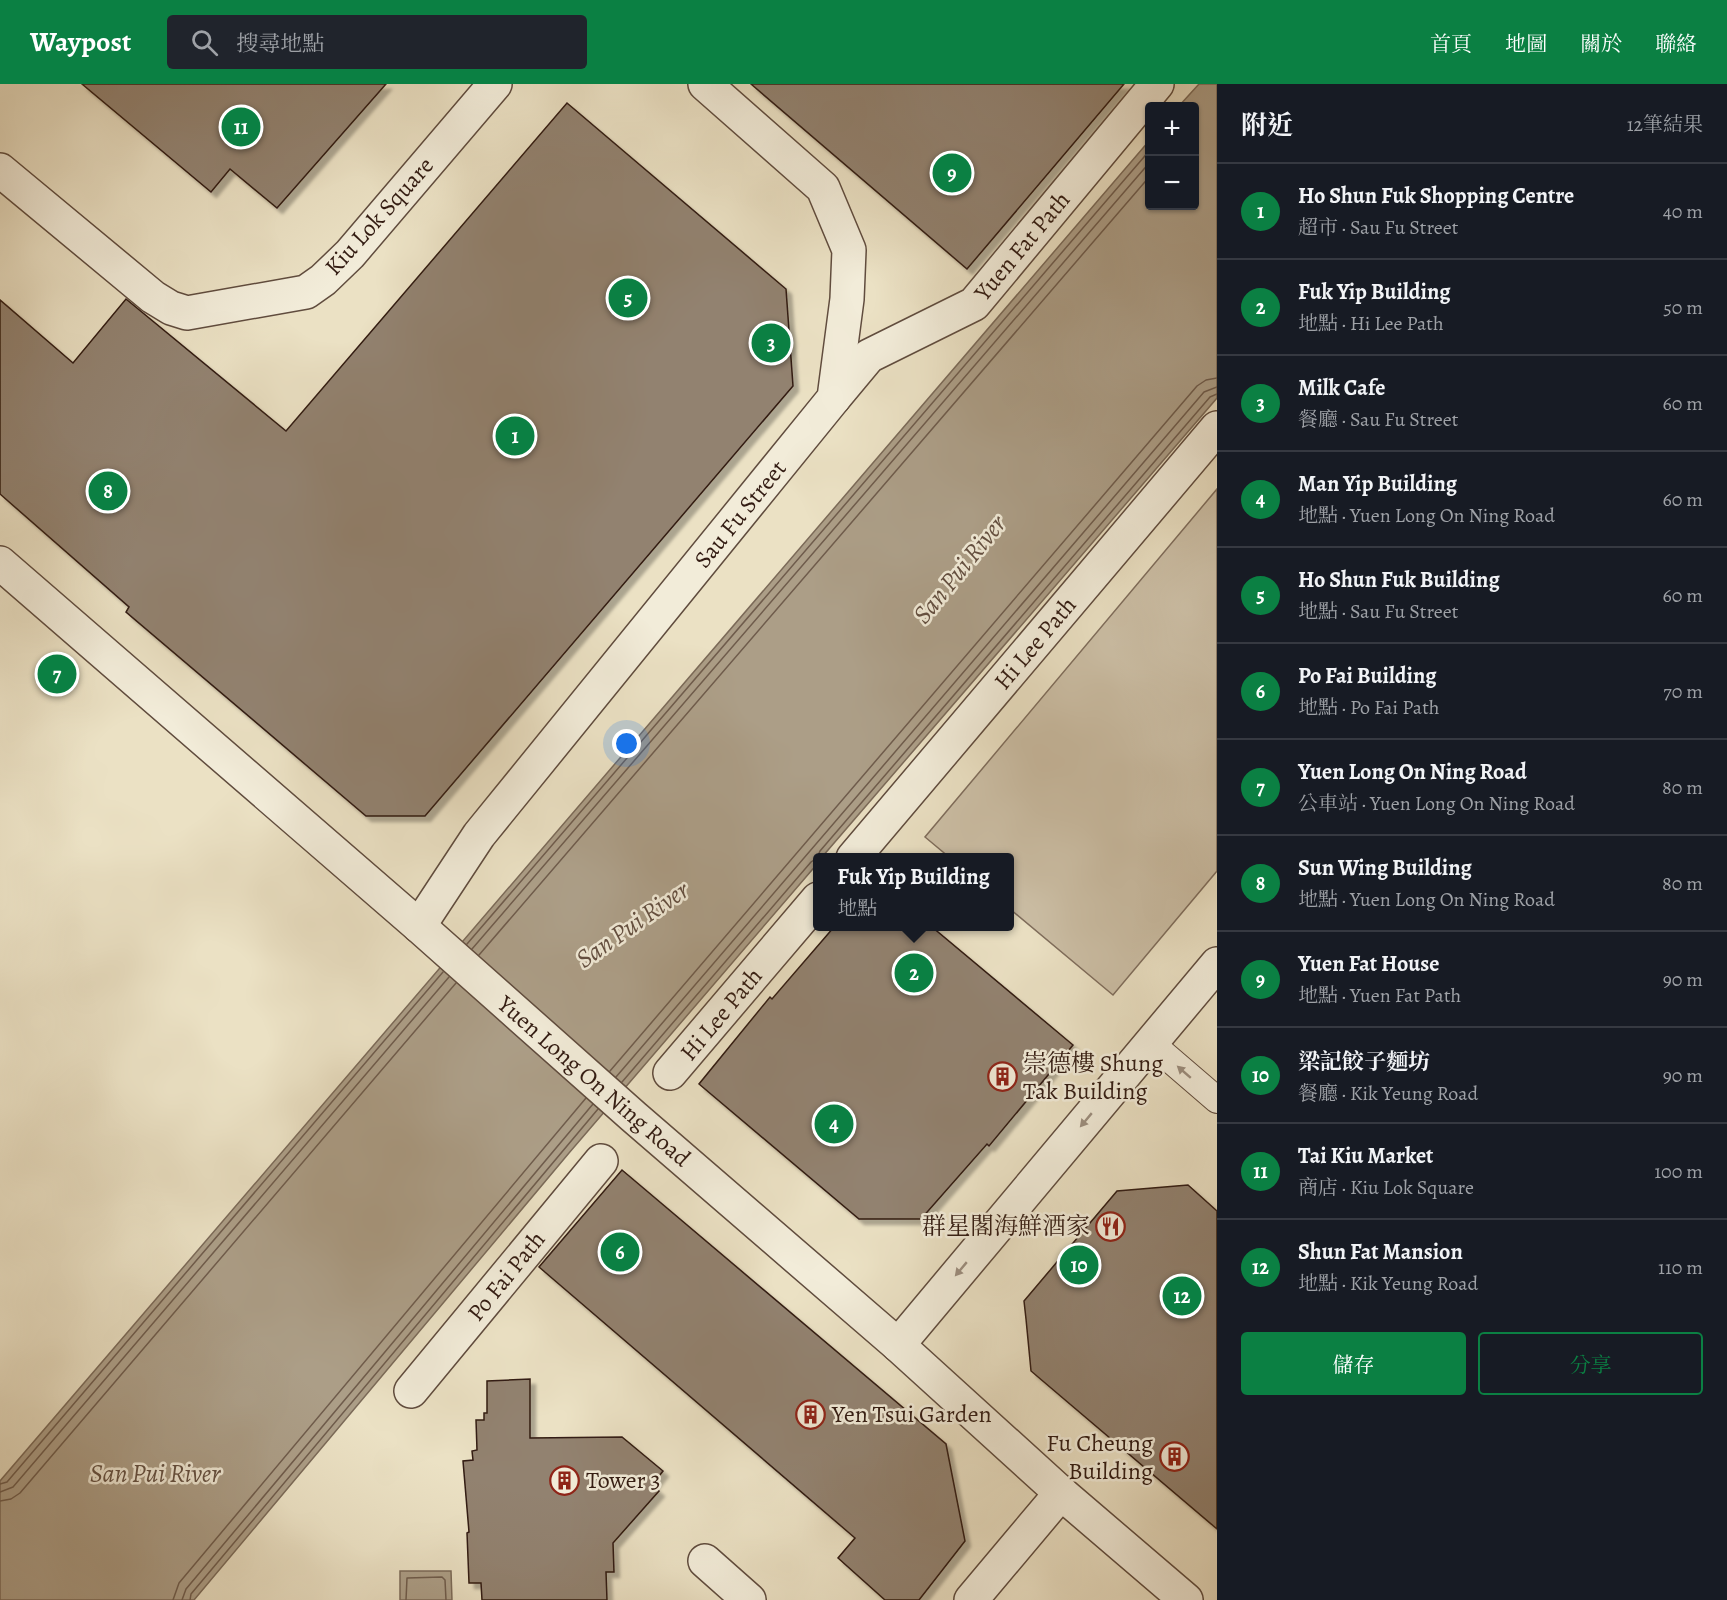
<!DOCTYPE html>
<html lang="zh-TW">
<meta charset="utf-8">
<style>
body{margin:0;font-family:Alegreya,"Noto Serif TC",serif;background:#20242c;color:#f1f3f6}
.controls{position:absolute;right:18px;top:18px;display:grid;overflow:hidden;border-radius:6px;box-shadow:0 2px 4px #0004}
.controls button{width:54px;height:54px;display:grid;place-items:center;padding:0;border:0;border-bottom:2px solid #363941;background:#171b24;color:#f1f3f6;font:30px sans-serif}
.you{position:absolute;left:627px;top:660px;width:21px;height:21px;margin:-15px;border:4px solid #fff;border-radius:50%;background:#1a73e8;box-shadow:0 0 0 9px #1a73e833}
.badge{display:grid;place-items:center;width:39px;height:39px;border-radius:50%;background:#0b8043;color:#fff;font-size:20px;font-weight:700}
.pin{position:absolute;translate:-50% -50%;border:3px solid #fff;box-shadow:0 2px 6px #0006}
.popup{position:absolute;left:813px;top:769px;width:201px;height:78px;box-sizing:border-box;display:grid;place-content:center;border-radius:6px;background:#171b24;filter:drop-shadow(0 2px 4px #0005);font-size:20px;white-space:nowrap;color:#9ea1a6}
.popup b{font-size:22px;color:#f1f3f6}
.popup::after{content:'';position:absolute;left:50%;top:100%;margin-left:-12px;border:12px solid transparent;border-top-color:#171b24}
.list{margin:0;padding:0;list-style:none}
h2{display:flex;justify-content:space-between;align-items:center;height:78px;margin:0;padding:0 24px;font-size:26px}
h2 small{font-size:20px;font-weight:400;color:#9ea1a6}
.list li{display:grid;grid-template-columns:39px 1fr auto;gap:18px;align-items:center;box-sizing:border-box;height:96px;padding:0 24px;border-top:2px solid #363941}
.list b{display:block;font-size:22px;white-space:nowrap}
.list p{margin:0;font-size:20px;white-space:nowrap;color:#9ea1a6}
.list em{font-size:20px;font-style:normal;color:#9ea1a6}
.actions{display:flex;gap:12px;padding:18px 24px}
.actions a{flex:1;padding:14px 0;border:2px solid #0b8043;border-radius:6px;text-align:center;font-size:21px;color:#0b8043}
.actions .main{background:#0b8043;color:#fff}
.icon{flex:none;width:33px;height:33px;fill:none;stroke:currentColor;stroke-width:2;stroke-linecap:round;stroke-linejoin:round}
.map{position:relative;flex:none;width:1217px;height:1516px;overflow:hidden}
header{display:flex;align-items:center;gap:36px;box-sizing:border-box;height:84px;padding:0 30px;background:#0b8043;color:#fff}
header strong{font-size:28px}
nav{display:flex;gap:33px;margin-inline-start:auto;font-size:21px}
.search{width:420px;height:54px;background:#20242c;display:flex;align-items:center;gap:15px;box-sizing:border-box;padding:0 21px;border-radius:6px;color:#9ea1a6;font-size:22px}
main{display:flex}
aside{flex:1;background:#171b24}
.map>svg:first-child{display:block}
.green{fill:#ccbfa6;stroke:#7f6d5c;stroke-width:1.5}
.water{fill:#ac9e87;stroke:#7b6a58;stroke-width:1.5}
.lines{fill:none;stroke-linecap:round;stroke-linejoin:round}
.shore{stroke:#6f5c4c;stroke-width:1.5}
.building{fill:#92826f;stroke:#321b12;stroke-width:1.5;filter:url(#shadow)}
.service-casing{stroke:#604c3e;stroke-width:28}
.pedestrian-casing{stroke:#604c3e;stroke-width:36}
.minor-casing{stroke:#604c3e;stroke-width:36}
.tertiary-casing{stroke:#604c3e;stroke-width:36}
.service{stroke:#f2ecd9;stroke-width:26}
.pedestrian{stroke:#f2ecd9;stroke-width:33}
.minor{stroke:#f2ecd9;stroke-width:33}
.tertiary{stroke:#f2ecd9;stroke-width:33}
.oneway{fill:#9c8e7f}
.labels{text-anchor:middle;stroke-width:5;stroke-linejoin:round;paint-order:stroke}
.street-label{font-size:24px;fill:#321b12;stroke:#f2ecd9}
.poi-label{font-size:24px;fill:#321b12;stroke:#f2ecd9;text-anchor:start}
.water-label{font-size:26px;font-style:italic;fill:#634f41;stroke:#f2ecd9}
</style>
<header>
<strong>Waypost</strong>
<div class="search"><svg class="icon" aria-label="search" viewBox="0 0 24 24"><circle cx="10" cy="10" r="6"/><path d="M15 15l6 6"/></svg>搜尋地點</div>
<nav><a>首頁</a><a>地圖</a><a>關於</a><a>聯絡</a></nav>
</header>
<main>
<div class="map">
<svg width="1217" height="1516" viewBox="0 0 1217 1516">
<defs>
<filter id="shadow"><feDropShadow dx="5.5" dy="5.5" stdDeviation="1.5" flood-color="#0004"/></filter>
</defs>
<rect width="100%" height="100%" fill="#ebe1c4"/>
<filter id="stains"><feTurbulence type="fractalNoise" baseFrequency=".00333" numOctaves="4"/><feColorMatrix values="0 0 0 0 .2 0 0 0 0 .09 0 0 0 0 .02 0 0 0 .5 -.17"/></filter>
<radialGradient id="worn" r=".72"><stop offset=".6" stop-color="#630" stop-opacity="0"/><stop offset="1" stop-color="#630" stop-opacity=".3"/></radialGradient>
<polygon class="green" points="1217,405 1217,787 1113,911 1010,825 1010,774 949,773 925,753"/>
<g class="water">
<polygon points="1199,0 1217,0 1217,314 822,773 818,774 818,779 569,1069 194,1516 0,1516 0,1397 1149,57 1150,122 1194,122 1194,22 1179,22"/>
<polygon points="400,1487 451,1487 452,1516 400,1516"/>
</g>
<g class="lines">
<g class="shore">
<polyline points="467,860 1150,66"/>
<polyline points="472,865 1150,78"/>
<polyline points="479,871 1150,92"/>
<polyline points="610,987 1197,302 1206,296 1217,294"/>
<polyline points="616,993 1204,308 1217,303"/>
<polyline points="622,998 811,778 817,774 820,767 1210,313 1217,310"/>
<polyline points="0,1400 7,1398 443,888"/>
<polyline points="0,1408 13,1403 449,893"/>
<polyline points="0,1417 11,1415 20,1409 456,899"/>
<polyline points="173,1516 179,1499 586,1014"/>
<polyline points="182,1516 186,1505 593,1020"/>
<polyline points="190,1516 191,1510 598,1025"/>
<polyline points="406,1516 407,1494 442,1493 445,1496 446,1516"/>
</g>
</g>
<g class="building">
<polygon points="82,0 386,0 277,124 230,85 211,108"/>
<polygon points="751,0 1124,0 967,185"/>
<polygon points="567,19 786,205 793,302 425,732 366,732 126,528 129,523 0,410 0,216 73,279 126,215 286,347"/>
<polygon points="834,843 932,843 1073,961 989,1062 987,1060 921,1135 859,1135 699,1000 770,913 772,915"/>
<polygon points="622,1086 946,1360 965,1457 919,1516 885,1516 838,1474 855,1454 539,1183"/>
<polygon points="1188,1101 1217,1127 1217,1445 1031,1287 1026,1235 1024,1217 1117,1107"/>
<polygon points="530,1295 530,1354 622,1353 663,1387 652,1401 659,1407 613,1459 614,1488 606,1488 607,1516 482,1516 481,1499 469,1499 467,1449 469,1448 463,1377 473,1376 472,1367 477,1366 476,1336 484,1336 484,1329 487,1329 487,1297"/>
</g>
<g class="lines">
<defs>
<polyline id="service" points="1152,960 1217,1016"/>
<g id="pedestrian">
<polyline points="834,314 869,272 974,220 1157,0"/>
<polyline points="853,774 1217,344"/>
<polyline points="670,989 818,815"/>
<polyline points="411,1307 601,1077"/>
</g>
<g id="minor">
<polyline points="0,86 153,213 171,224 187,229 306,208 323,196 350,170 495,0"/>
<polyline points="419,842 479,751 834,314 847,215 849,166 823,104 705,0"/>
<polyline points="898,1261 1217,880"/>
<polyline points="705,1477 749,1516"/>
<polyline points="971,1516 1061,1409"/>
</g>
<polyline id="tertiary" points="0,479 419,842 634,1033 898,1261 1061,1409 1186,1516"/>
</defs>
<use href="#service" class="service-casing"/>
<use href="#pedestrian" class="pedestrian-casing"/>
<use href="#minor" class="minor-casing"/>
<use href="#tertiary" class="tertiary-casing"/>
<use href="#service" class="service"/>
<use href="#pedestrian" class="pedestrian"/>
<use href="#minor" class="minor"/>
<use href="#tertiary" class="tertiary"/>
</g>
<defs><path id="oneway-solid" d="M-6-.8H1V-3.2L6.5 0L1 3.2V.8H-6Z" transform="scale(1.5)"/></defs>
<g class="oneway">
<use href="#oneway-solid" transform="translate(1184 988) rotate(-139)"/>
<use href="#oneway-solid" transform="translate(1086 1036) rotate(130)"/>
<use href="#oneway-solid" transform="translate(961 1185) rotate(130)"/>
</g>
<defs>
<symbol id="building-ring" viewBox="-11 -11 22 22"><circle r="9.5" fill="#f2ecd9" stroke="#8f2418" stroke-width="1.5"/><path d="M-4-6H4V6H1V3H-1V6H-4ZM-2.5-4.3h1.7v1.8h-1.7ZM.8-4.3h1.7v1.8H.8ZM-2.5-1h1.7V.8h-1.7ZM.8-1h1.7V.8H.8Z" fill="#8f2418"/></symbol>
<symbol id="restaurant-ring" viewBox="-11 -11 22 22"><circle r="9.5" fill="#f2ecd9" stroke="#8f2418" stroke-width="1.5"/><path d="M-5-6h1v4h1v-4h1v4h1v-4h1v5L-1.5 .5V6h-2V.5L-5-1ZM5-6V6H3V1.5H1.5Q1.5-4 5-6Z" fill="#8f2418"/></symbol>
</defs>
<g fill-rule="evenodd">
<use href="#building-ring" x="986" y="976" width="33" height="33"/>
<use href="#restaurant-ring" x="1094" y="1126" width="33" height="33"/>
<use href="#building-ring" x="794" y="1314" width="33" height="33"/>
<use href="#building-ring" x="1158" y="1356" width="33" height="33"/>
<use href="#building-ring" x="548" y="1380" width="33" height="33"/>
</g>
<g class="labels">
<g class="street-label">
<text transform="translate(379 132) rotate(-48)" y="8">Kiu Lok Square</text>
<text transform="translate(1022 162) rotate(-50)" y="8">Yuen Fat Path</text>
<text transform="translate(740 430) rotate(-51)" y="8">Sau Fu Street</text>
<text transform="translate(1035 559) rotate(-50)" y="8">Hi Lee Path</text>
<text transform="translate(721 930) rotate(-50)" y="8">Hi Lee Path</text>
<text transform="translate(594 997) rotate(41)" y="8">Yuen Long On Ning Road</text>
<text transform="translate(506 1192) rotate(-51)" y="8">Po Fai Path</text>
</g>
<g class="poi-label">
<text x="1023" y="987">崇德樓 Shung<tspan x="1023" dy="28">Tak Building</tspan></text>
<text x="1090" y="1150" text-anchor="end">群星閣海鮮酒家</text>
<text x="832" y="1338">Yen Tsui Garden</text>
<text x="1153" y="1367" text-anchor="end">Fu Cheung<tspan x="1153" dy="28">Building</tspan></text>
<text x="586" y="1404">Tower 3</text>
</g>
<g class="water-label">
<text transform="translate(959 485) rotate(-51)" y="9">San Pui River</text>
<text transform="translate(632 840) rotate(-35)" y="9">San Pui River</text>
<text x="155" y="1398">San Pui River</text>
</g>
</g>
<rect width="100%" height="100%" filter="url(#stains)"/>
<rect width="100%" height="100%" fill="url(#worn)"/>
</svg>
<div class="controls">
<button>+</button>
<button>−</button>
</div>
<div class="you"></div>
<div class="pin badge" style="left:515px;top:352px">1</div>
<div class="pin badge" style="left:914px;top:889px">2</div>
<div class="popup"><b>Fuk Yip Building</b>地點</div>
<div class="pin badge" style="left:771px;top:259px">3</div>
<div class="pin badge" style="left:834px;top:1040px">4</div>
<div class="pin badge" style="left:628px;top:214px">5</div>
<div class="pin badge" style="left:620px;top:1168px">6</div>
<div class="pin badge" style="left:57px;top:590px">7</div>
<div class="pin badge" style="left:108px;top:407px">8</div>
<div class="pin badge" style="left:952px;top:89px">9</div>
<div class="pin badge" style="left:1079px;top:1181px">10</div>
<div class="pin badge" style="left:241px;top:43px">11</div>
<div class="pin badge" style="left:1182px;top:1212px">12</div>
</div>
<aside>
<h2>附近<small>12筆結果</small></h2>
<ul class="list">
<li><span class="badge">1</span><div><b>Ho Shun Fuk Shopping Centre</b><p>超市 · Sau Fu Street</p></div><em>40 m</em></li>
<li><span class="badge">2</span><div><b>Fuk Yip Building</b><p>地點 · Hi Lee Path</p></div><em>50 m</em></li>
<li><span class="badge">3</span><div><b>Milk Cafe</b><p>餐廳 · Sau Fu Street</p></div><em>60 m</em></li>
<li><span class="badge">4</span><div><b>Man Yip Building</b><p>地點 · Yuen Long On Ning Road</p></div><em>60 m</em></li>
<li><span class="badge">5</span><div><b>Ho Shun Fuk Building</b><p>地點 · Sau Fu Street</p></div><em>60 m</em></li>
<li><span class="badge">6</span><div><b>Po Fai Building</b><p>地點 · Po Fai Path</p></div><em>70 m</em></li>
<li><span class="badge">7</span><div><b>Yuen Long On Ning Road</b><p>公車站 · Yuen Long On Ning Road</p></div><em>80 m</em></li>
<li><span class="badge">8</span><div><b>Sun Wing Building</b><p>地點 · Yuen Long On Ning Road</p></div><em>80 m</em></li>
<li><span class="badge">9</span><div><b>Yuen Fat House</b><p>地點 · Yuen Fat Path</p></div><em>90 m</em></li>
<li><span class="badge">10</span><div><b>梁記餃子麵坊</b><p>餐廳 · Kik Yeung Road</p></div><em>90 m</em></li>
<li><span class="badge">11</span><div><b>Tai Kiu Market</b><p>商店 · Kiu Lok Square</p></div><em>100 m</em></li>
<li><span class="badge">12</span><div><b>Shun Fat Mansion</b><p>地點 · Kik Yeung Road</p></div><em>110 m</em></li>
</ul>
<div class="actions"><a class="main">儲存</a><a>分享</a></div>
</aside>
</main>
